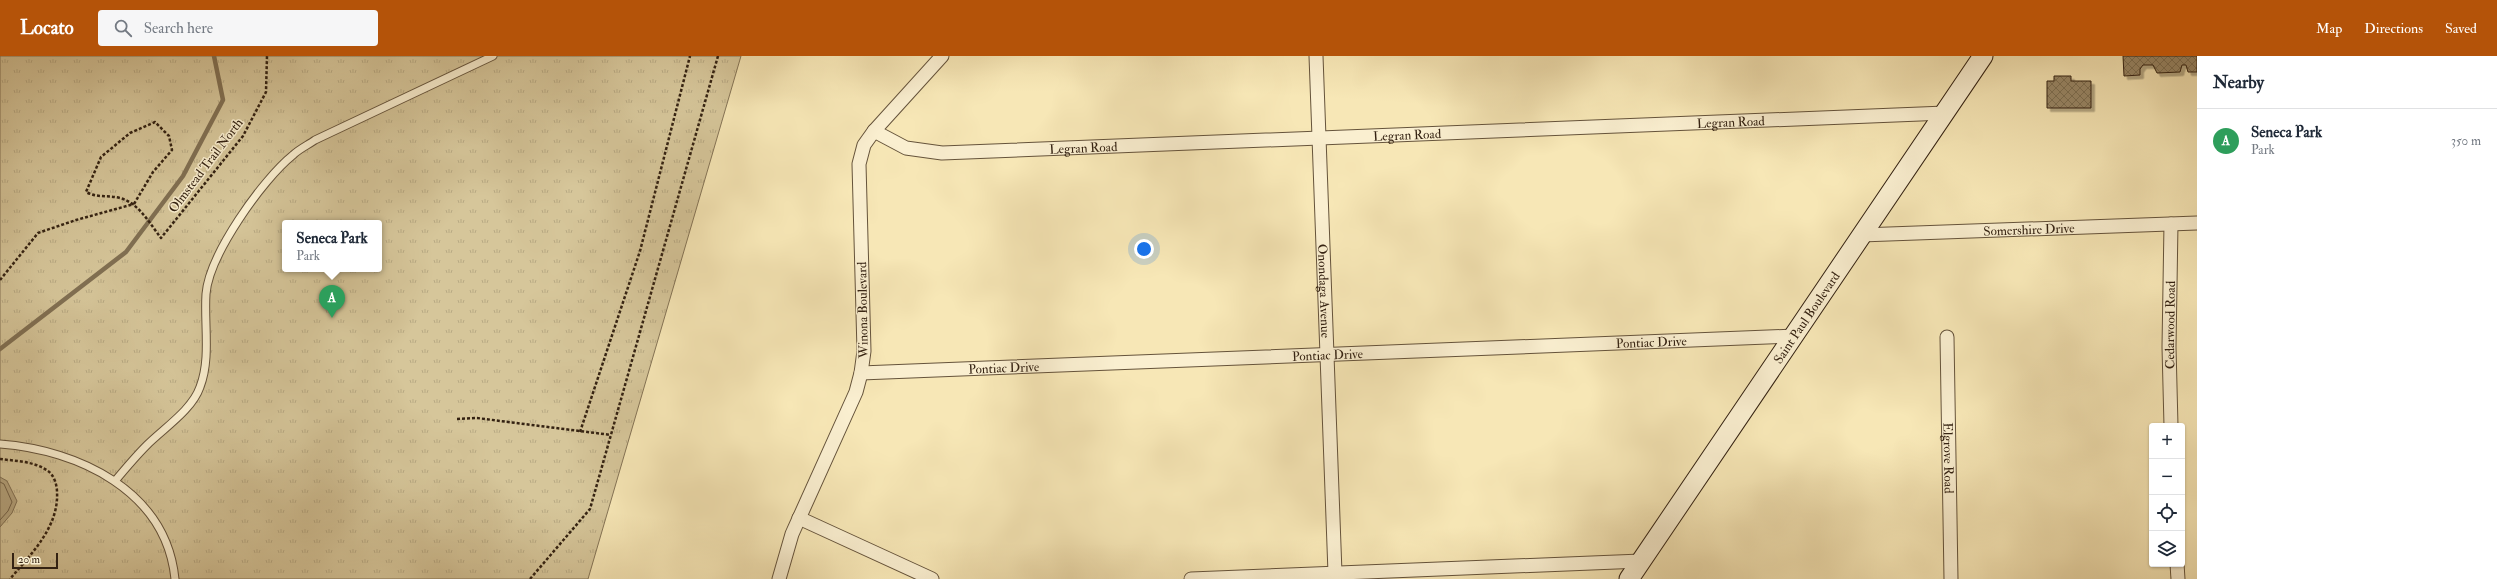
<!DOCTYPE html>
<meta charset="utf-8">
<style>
body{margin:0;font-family:"IM FELL Double Pica",serif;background:#f6f6f7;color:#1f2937}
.controls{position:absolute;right:12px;bottom:12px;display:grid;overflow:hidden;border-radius:4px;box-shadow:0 1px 3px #0004}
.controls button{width:36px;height:36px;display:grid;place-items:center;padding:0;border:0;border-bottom:1px solid #e0e1e3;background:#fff;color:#1f2937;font:20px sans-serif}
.scale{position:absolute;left:12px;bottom:10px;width:46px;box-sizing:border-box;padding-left:4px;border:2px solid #342212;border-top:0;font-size:11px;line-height:14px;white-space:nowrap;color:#342212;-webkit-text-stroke:3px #faefd0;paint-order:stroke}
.you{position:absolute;left:1144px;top:193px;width:14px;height:14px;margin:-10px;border:3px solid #fff;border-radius:50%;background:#1a73e8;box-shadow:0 0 0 6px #1a73e833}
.badge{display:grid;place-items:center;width:26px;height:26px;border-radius:50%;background:#b45309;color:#fff;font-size:13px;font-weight:700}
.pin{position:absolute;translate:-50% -33px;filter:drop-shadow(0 1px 2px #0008)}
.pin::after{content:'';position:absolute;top:21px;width:14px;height:12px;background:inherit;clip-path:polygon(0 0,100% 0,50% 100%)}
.popup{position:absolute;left:282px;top:164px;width:100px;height:52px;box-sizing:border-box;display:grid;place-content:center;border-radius:4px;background:#fff;filter:drop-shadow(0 1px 3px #0005);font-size:13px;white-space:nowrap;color:#747a83}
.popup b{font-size:15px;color:#1f2937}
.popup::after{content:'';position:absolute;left:50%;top:100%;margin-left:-8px;border:8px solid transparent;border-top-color:#fff}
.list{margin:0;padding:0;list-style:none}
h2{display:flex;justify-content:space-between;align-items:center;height:52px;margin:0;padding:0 16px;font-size:17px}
h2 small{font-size:13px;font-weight:400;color:#747a83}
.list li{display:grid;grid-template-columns:26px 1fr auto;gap:12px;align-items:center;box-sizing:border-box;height:64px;padding:0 16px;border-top:1px solid #e0e1e3}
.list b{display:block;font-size:15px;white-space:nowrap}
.list p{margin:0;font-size:13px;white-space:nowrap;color:#747a83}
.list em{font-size:13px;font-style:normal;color:#747a83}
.icon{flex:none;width:22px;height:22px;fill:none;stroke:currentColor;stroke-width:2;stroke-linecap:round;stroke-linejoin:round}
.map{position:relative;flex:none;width:2197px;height:523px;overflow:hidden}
header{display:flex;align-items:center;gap:24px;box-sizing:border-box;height:56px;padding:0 20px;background:#b45309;color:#fff}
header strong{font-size:19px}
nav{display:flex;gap:22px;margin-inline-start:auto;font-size:14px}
.search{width:280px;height:36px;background:#f6f6f7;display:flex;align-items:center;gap:10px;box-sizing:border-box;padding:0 14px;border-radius:4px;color:#747a83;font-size:15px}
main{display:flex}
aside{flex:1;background:#fff}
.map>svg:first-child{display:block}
.grass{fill:url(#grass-tufts);stroke:#857456;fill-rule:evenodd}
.water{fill:#b5a47e;stroke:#817053}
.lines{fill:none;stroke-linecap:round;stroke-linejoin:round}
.shore{stroke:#746348;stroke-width:1}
.stream{stroke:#817053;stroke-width:4.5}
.building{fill:url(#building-cross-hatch);stroke:#342212;filter:url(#shadow)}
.lane-casing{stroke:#65533b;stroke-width:9}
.street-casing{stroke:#65533b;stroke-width:15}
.secondary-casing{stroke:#342212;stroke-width:21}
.path{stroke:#342212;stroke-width:2.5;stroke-dasharray:3 2;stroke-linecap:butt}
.lane{stroke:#faefd0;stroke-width:7}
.street{stroke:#faefd0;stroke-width:13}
.secondary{stroke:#faefd0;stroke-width:19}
.labels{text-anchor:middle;stroke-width:3;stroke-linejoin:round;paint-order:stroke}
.street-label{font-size:13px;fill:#342212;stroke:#faefd0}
</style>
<header>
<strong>Locato</strong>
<div class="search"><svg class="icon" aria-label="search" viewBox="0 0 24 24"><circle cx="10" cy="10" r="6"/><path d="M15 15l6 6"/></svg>Search here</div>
<nav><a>Map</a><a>Directions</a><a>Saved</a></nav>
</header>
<main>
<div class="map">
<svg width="2197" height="523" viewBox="0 0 2197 523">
<defs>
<pattern id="grass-tufts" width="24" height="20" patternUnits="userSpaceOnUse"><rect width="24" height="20" fill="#d6c69a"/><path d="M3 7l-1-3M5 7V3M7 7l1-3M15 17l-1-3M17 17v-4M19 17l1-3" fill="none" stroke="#b8aa84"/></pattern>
<pattern id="building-cross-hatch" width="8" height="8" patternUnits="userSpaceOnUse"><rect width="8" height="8" fill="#998867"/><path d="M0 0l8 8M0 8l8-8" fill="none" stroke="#7e6f53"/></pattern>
<filter id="shadow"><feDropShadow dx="3.5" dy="3.5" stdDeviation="0" flood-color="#0004"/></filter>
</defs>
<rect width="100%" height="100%" fill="#f7e7b6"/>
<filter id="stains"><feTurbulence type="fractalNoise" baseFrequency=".005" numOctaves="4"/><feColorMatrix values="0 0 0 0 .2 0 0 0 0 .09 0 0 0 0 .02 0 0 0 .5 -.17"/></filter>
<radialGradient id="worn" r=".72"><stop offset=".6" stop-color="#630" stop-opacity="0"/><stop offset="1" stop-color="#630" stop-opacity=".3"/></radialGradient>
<path class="grass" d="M0,0H741L588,523H0ZM285,167H379V213H285Z"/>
<polygon class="water" points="0,421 7,425 17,445 12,457 0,471"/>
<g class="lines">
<polyline class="shore" points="0,426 4,428 12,446 8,455 0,464"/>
<polyline class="stream" points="0,293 126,196 183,120 223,44 214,0"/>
</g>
<g class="building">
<polygon points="2123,0 2197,0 2197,16 2188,16 2186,9 2182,9 2180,16 2157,17 2153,9 2143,9 2140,13 2140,19 2124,20"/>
<polygon points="2054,20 2071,20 2071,25 2091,25 2091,52 2047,52 2047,25 2054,25"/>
</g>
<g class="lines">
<defs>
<g id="lane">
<path d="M0,388C79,394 166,435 175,523"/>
<path d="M115,425C125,413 136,400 147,389C164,372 192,354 200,331C211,303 204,268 206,238C209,199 262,124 293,99C299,93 308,89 315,84L493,0"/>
</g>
<g id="street">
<path id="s1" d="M1316,0L1335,517"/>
<path id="s2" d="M874,75L906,92L942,97L1945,57"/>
<path id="s3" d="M1861,179L2197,167"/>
<path id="s4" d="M1947,281L1951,523"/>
<path id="s5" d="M861,317L1794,280"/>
<path id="s6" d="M2171,370L2169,291L2171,168"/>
<polyline points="799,462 932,523"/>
<polyline points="2177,508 2178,523"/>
<polyline points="779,523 792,478 856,336 861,317 864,295 859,108 864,89 874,75 942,0"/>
<polyline points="1191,523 1641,505"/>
</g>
<g id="secondary">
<path id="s7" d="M1629,523L1983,0"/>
</g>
</defs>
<use href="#lane" class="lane-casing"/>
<use href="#street" class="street-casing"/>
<use href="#secondary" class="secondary-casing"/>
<g class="path">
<path d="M134,148L153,116L172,94L169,80L155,66L130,77L101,101L86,136C97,142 108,139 120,142C139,147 150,168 161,182L243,80L266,36L267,0"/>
<polyline points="0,224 38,177 76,164 134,148"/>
<polyline points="457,363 477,362 611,379"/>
<polyline points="580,376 640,195 690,0"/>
<path d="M0,403C15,405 34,405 48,415C54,419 57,429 57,436C59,471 31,498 10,523"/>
<polyline points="530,523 590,453 718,0"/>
</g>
<use href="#lane" class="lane"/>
<use href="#street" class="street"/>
<use href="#secondary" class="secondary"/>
</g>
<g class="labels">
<g class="street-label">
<text dy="5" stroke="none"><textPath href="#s2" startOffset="862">Legran Road</textPath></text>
<text dy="5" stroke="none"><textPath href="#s2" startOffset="538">Legran Road</textPath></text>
<text dy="5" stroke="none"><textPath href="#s2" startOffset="214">Legran Road</textPath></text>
<text transform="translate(205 109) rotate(-53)" y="5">Olmstead Trail North</text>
<text dy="5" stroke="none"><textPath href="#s3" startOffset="168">Somershire Drive</textPath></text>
<text dy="5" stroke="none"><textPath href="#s1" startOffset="235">Onondaga Avenue</textPath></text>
<text transform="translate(862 254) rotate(-91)" y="5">Winona Boulevard</text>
<text dy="5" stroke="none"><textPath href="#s7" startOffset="316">Saint Paul Boulevard</textPath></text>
<text dy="5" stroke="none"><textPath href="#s6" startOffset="101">Cedarwood Road</textPath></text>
<text dy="5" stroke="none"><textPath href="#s5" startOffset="791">Pontiac Drive</textPath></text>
<text dy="5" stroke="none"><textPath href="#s5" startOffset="467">Pontiac Drive</textPath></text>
<text dy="5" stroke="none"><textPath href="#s5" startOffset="143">Pontiac Drive</textPath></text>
<text dy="5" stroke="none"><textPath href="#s4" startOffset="121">Elgrove Road</textPath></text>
</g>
</g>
<rect width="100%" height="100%" filter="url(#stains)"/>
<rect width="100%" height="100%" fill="url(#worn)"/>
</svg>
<div class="controls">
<button>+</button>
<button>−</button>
<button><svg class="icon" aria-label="locate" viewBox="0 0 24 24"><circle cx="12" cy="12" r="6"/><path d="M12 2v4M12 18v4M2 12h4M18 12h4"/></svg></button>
<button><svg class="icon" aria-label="layers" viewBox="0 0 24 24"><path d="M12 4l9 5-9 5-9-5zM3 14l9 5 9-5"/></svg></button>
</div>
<div class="scale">20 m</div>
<div class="you"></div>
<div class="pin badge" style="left:332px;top:262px;background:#2e9e5b">A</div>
<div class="popup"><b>Seneca Park</b>Park</div>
</div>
<aside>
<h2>Nearby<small></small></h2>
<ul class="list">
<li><span class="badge" style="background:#2e9e5b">A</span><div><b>Seneca Park</b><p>Park</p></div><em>350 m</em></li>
</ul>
</aside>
</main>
